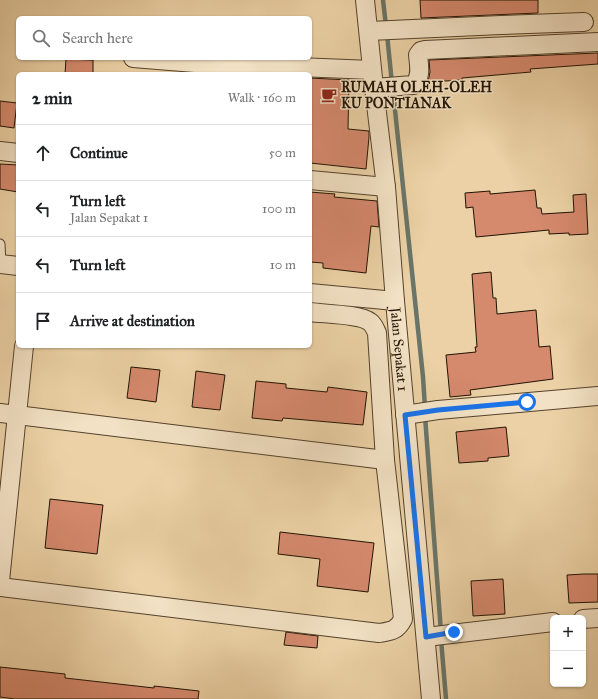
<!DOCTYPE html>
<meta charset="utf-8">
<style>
body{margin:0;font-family:"IM FELL Great Primer",serif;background:#f2f2f2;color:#202124}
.controls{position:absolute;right:12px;bottom:12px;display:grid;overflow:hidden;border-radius:6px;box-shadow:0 1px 3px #0004}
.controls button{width:36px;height:36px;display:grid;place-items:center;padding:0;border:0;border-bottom:1px solid #e0e0e0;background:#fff;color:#202124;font:20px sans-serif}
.stop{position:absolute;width:12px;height:12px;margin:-9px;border:3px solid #1a73e8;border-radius:50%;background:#fff}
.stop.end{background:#1a73e8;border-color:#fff;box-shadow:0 1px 4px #0008}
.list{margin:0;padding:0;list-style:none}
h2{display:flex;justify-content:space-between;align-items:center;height:52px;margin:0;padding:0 16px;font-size:17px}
h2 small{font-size:13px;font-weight:400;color:#757577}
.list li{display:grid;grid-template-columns:26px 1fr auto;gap:12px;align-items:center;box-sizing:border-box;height:56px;padding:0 16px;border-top:1px solid #e0e0e0}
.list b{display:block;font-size:15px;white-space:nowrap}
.list p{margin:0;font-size:13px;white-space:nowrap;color:#757577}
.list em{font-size:13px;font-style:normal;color:#757577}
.icon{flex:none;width:22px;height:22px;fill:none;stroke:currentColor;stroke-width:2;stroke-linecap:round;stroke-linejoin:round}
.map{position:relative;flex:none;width:598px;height:699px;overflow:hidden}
.search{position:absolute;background:#fff;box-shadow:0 1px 3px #0004;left:16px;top:16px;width:296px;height:44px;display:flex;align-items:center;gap:10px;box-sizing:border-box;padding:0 14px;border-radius:6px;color:#757577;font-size:15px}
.panel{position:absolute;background:#fff;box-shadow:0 1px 3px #0004;left:16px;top:72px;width:296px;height:276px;border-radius:6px}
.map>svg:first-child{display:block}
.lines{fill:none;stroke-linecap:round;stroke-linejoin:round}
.stream{stroke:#697568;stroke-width:4.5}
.building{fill:#d5896d;stroke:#211303}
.lane-casing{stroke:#54422c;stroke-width:11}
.street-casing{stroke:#54422c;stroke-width:20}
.lane{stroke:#f2e1c4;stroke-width:9}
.street{stroke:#f2e1c4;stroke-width:18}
.route{stroke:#1a73e8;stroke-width:5}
.labels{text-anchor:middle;stroke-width:3;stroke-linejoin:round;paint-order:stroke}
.poi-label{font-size:14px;font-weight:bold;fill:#211303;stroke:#f2e1c4;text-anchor:start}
.street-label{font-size:14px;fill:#211303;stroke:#f2e1c4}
</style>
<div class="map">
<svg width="598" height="699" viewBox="0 0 598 699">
<rect width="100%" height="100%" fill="#ebd1a5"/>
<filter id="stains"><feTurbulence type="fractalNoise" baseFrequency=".005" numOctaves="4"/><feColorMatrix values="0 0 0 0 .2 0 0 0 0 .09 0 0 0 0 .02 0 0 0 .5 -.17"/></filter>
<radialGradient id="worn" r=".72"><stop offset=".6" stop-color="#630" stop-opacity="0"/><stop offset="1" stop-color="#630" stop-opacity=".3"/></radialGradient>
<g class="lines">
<g class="stream">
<polyline points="383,0 386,26"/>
<polyline points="387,34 392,84"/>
<polyline points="393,91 423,377 425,408"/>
<polyline points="425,416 441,632"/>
<polyline points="441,639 446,699"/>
</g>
</g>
<g class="building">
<polygon points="420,0 538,0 538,13 421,18"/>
<polygon points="598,53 598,64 530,69 531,72 462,78 462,80 428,82 430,72 429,60"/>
<polygon points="66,59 93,60 93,74 65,74"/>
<polygon points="310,78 349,80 348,129 369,131 369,137 366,169 310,163"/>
<polygon points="0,101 17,103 14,128 0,126"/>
<polygon points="0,164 18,165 18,192 0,189"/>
<polygon points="535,190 537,208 541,208 542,214 574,212 573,195 586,194 588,234 569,235 569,233 549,234 549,230 476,237 473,207 466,208 465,193 490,191 490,194"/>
<polygon points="310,192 335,194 334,197 377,201 379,227 371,226 366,273 323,268 323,263 310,262"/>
<polygon points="491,272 493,298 496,298 497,314 536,310 539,347 550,346 553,379 470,390 471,395 450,397 446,355 476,352 475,347 477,347 472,274"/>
<polygon points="131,367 160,370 156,402 127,398"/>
<polygon points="196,371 225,375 220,410 192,407"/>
<polygon points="256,381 286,384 286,388 327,392 328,387 367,392 363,425 283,418 282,421 252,418"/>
<polygon points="506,427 509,456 488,458 488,461 459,463 456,432"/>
<polygon points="50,499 103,505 97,554 45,548"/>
<polygon points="280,532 374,543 368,592 317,586 320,559 278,554"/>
<polygon points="584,574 598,574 598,602 569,603 567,575"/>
<polygon points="503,579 505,614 473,616 471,581"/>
<polygon points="286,632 318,636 317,648 284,645"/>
<polygon points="0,667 65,674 65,678 154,688 154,686 199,691 198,699 15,699 0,697"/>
</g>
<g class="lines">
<defs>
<polyline id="lane" points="0,244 1,264"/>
<g id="street">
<path id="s1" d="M365,0L374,88L386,187L395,301L431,699"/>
<polyline points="369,31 501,25 584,22"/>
<polyline points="133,58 195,63 372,70"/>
<path d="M374,88L413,85C422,78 419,65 418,55L421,51L425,50L598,42"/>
<polyline points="0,151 18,153"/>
<polyline points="310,180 386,187"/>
<polyline points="0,264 18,266"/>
<polyline points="310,293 395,301"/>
<polyline points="0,413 385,460"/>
<polyline points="405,415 438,410 598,396"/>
<polyline points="0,581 24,346"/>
<path d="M0,587L379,633C391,631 397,631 403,619L385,460L377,333C375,329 374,325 370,322C360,314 324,314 310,312"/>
<polyline points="583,619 598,618"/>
<polyline points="426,637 553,622"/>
</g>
</defs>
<use href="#lane" class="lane-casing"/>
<use href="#street" class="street-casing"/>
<use href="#lane" class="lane"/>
<use href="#street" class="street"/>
</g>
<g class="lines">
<polyline class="route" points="454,632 426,637 405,415 438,410 527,402"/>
</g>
<defs>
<symbol id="cafe-bare" viewBox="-9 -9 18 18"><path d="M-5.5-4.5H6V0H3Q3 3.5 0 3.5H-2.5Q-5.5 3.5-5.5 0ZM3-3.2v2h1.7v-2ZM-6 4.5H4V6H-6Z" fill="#8f2418" stroke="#f2e1c4" stroke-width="2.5" paint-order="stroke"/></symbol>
</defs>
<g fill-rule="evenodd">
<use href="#cafe-bare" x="318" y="84" width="22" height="22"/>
</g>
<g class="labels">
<g class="poi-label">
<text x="341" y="92">RUMAH OLEH-OLEH<tspan x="341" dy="16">KU PONTIANAK</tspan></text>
</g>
<g class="street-label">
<text dy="5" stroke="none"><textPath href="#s1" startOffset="351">Jalan Sepakat 1</textPath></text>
</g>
</g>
<rect width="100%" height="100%" filter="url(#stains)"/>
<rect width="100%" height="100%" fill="url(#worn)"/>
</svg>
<div class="controls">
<button>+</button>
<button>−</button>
</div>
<div class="stop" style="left:527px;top:402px"></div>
<div class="stop end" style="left:454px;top:632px"></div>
<div class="search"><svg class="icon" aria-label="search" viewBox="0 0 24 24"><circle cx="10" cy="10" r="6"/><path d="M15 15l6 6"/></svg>Search here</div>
<section class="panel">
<h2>2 min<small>Walk · 160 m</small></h2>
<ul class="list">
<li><svg class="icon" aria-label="ahead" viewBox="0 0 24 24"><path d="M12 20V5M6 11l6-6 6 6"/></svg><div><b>Continue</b></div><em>50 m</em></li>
<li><svg class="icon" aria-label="left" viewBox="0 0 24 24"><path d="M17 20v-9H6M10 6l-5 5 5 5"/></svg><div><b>Turn left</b><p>Jalan Sepakat 1</p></div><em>100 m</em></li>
<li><svg class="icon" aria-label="left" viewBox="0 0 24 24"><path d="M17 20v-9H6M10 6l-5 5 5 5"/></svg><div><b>Turn left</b></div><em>10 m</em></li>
<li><svg class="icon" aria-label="arrive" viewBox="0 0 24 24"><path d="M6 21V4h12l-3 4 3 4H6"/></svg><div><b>Arrive at destination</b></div></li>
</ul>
</section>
</div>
